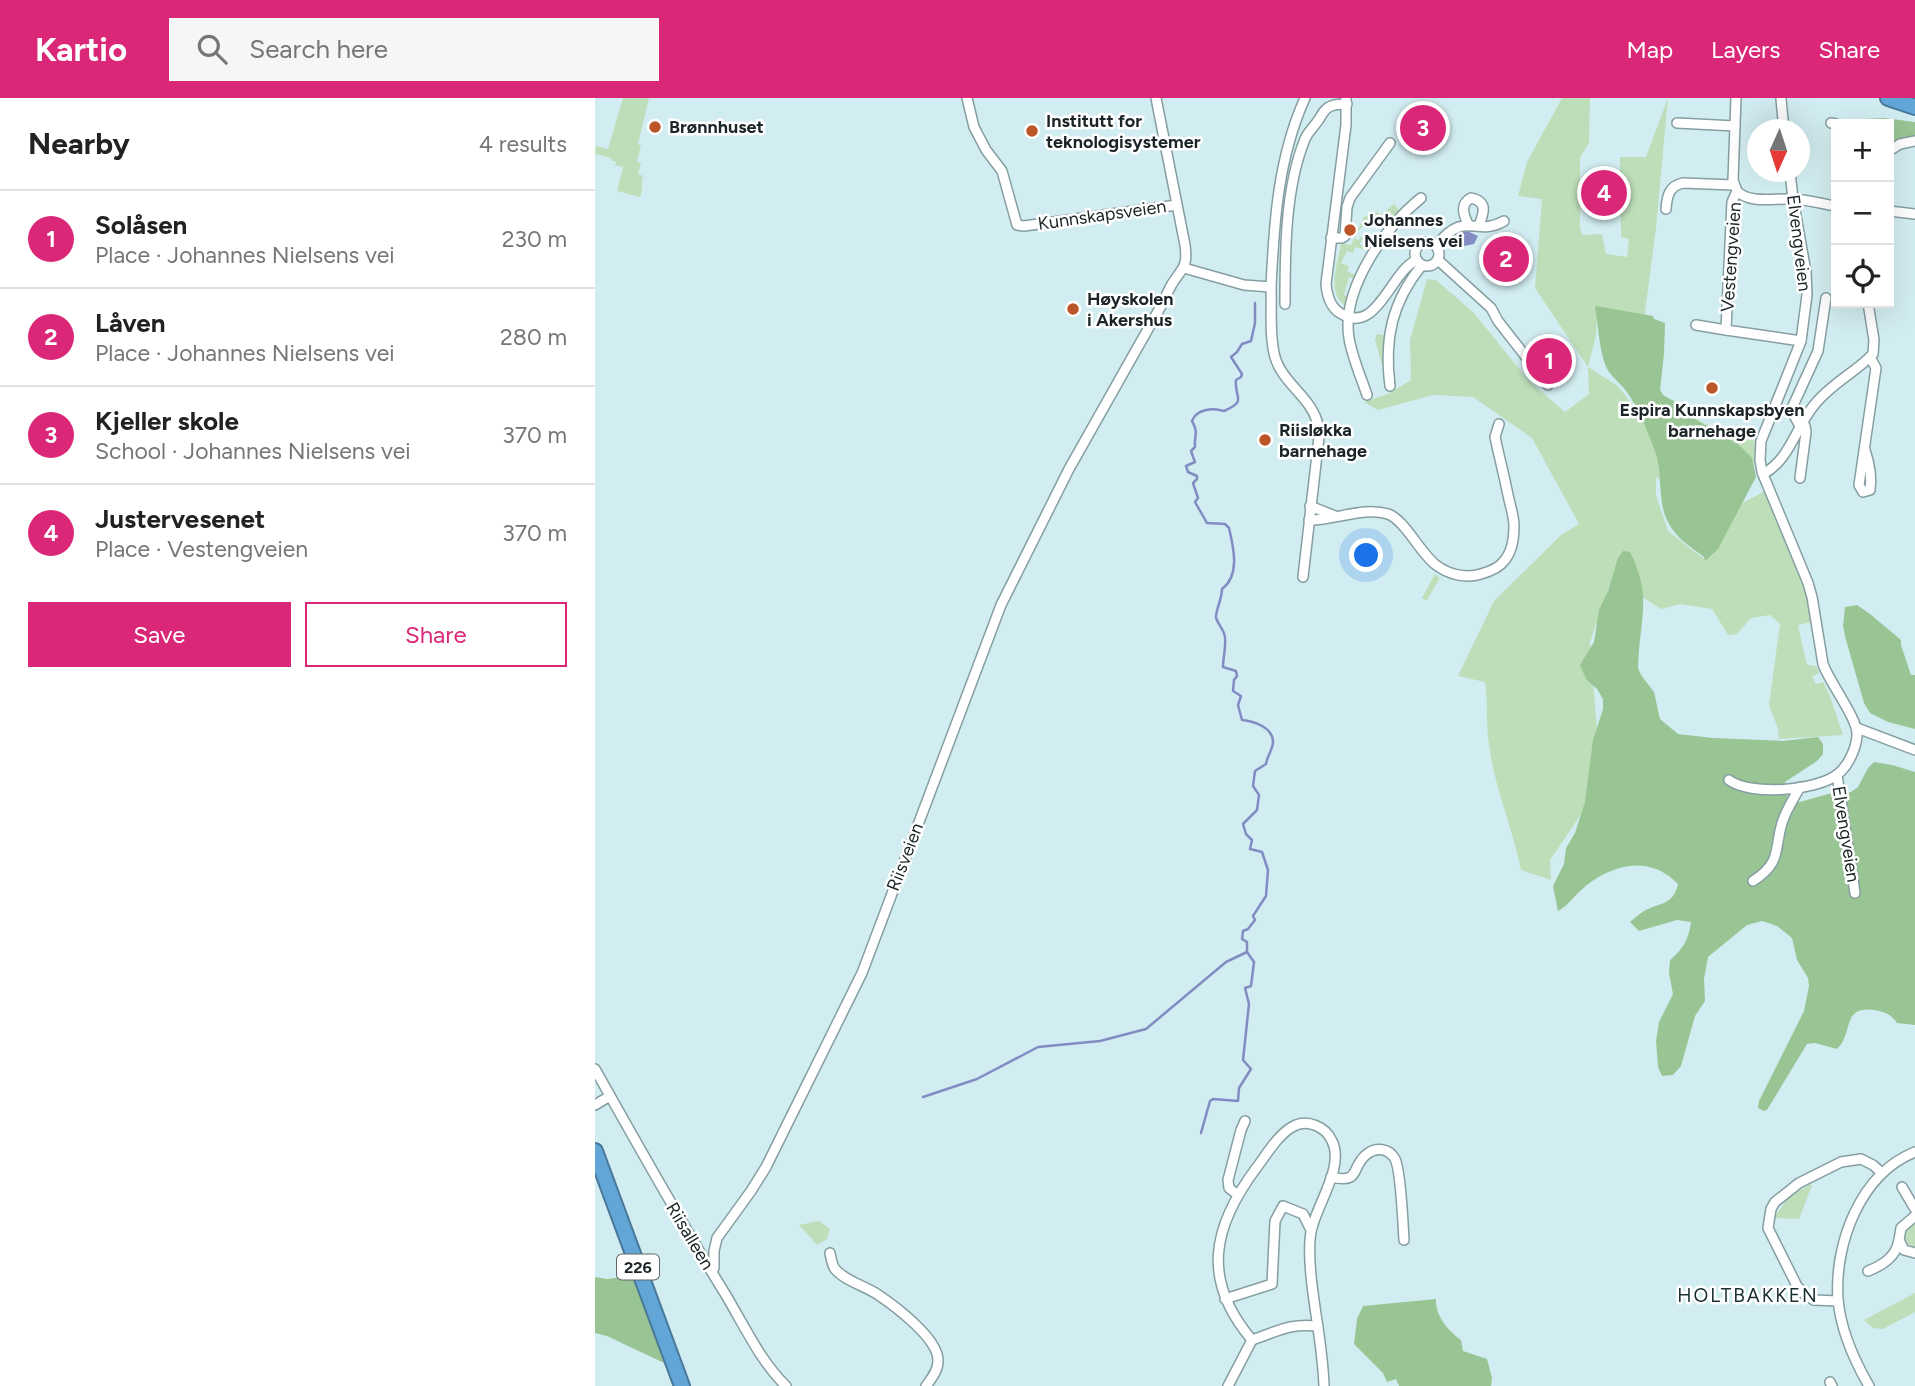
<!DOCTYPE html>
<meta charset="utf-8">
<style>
body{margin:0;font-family:Figtree,sans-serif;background:#f6f6f6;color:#222}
.controls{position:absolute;right:21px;top:21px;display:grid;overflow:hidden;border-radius:0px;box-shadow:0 7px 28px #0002}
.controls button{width:63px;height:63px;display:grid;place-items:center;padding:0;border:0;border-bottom:2px solid #e0e0e0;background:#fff;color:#222;font:35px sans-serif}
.compass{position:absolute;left:1152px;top:21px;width:63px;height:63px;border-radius:50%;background:#fff;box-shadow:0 7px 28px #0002;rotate:183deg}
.you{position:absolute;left:772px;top:458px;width:24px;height:24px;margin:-18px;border:5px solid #fff;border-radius:50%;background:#1a73e8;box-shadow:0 0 0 10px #1a73e833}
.badge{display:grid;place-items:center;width:46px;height:46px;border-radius:50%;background:#db2777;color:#fff;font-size:23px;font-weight:700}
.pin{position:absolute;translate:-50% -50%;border:4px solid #fff;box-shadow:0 2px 7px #0006}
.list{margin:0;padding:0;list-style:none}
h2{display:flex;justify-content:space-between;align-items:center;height:91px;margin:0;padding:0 28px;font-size:30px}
h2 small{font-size:23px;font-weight:400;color:#767676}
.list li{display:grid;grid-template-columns:46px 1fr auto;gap:21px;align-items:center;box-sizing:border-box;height:98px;padding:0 28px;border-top:2px solid #e0e0e0}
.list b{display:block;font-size:26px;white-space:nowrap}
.list p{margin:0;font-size:23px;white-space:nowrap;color:#767676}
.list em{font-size:23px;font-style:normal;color:#767676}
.actions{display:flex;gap:14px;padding:21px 28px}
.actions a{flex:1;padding:16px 0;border:2px solid #db2777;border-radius:0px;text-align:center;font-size:24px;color:#db2777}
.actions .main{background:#db2777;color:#fff}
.icon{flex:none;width:38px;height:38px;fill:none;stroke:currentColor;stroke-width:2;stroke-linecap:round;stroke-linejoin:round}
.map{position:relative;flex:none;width:1320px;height:1288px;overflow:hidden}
header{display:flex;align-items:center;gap:42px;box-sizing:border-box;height:98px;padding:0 35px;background:#db2777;color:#fff}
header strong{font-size:33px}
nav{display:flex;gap:38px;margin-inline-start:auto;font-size:24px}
.search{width:490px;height:63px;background:#f6f6f6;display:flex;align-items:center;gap:18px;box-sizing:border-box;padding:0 24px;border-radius:0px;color:#767676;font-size:26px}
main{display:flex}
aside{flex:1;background:#fff}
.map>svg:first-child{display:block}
.green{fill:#bedeba}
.forest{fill:#98c593}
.water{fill:#828cc3}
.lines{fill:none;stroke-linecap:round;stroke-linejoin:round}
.stream{stroke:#828cc3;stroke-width:2.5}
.minor-casing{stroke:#859ea2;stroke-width:12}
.highway-casing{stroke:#497899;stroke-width:18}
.minor{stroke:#fff;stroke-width:9}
.highway{stroke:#62a5d7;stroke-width:14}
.poi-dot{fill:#bc5629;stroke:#fff;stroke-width:2.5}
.labels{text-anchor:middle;stroke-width:5;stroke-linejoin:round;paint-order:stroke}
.shield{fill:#fff;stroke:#5f6667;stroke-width:2}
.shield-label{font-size:16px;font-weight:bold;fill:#1b2426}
.poi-label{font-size:18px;font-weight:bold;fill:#1b2426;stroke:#fff;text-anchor:start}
.street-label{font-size:18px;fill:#1b2426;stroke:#fff}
.neighbourhood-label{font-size:19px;letter-spacing:2px;fill:#182e31;stroke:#fff}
</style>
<header>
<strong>Kartio</strong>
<div class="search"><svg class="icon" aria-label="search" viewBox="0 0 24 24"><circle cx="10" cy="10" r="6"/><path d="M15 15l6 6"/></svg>Search here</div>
<nav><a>Map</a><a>Layers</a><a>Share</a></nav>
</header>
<main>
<aside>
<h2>Nearby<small>4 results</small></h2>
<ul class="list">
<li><span class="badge">1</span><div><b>Solåsen</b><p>Place · Johannes Nielsens vei</p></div><em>230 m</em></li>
<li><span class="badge">2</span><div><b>Låven</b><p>Place · Johannes Nielsens vei</p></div><em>280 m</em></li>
<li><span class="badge">3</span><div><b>Kjeller skole</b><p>School · Johannes Nielsens vei</p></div><em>370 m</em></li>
<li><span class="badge">4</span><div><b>Justervesenet</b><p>Place · Vestengveien</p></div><em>370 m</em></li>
</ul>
<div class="actions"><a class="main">Save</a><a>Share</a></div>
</aside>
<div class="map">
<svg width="1320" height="1288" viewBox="0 0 1320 1288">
<rect width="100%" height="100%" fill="#d2edf1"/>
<g class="green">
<path d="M28,0H54L43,46L46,47L42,63L46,65L43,76L48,78C46,86 48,92 45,99L22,93L28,69L20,67L21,64L16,62L17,60L0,56L1,48L13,51Z"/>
<path d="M967,0H995L994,45L985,59V131L988,137L1007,136L1011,156L1032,159L1034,141L1026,139L1025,59H1051L1073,0L1061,130L1049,222L1002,219L1001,238L993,269L1023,288L1049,322L1078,310L1138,339L1163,343L1159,356V373L1078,393L1061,379V397L1073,433L1109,461L1140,409L1170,393L1208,482L1217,524L1203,527L1212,567L1221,568L1224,575L1217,579L1221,586L1228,584L1235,598L1248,637L1184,641L1183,631L1174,607L1185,526L1175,517L1156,520L1142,536L1133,537L1117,511L1085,506L1066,511L1017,480L995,544L1003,646L989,712L955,762L956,782L926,772C917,727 897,684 893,638C891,620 893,603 890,584L863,578L899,503L966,437L984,426L937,340L878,299L838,297L783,312L769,304L793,296L816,282L815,242L832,181L841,182L879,215L933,282L970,314L994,296L993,269L940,190L947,101L923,98L932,64Z"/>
<path d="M799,106L806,114L793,128L789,130L779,123L775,128L770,126L764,132L760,141L763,142L766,139L768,140L765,146L773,152L760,149L758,155L752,153L746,165L754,168L752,173L762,178L760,181L754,179L749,197L755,199L752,209C730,195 743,167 746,145L756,147L769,119L782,114L786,117Z"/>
<polygon points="782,236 789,237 789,264 787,267 780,242"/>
<polygon points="840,476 845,480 832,502 830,502 827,500"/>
<polygon points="1215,1086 1217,1087 1204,1121 1179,1120 1192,1101"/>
<polygon points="224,1123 235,1131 232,1141 222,1147 204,1127"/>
<polygon points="1320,1124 1320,1149 1313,1146 1309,1139 1312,1130"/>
<polygon points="1320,1195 1320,1214 1288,1231 1278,1230 1269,1222"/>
</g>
<g class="forest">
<polygon points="1289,20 1320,24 1320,47 1294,50 1294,26 1270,26 1270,21"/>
<path d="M1001,208L1058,218L1059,221L1070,225L1069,256L1065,292L1068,297L1084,306L1098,320L1144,347L1157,360L1161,379L1123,451L1110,463L1109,459C1096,449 1082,441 1074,426C1061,403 1069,377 1060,353C1052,332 1044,312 1032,294C1027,287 1019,281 1014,274C1004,258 1004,229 1000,210Z"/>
<path d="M1028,453L1035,454C1058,498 1044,524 1043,570L1046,577L1059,594L1065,621L1083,636L1118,640L1188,643L1223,639L1228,646V656L1222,663L1190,684L1193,701L1201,705L1237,695L1256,694L1263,689L1273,670L1279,664L1297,667L1320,674V927L1302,925C1296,916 1290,914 1279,912C1246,908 1259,935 1242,951L1220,945L1212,946L1172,1012L1169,1013L1163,1010L1164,1003L1209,913L1214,888L1213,880L1202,862L1197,840L1182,828L1167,823L1152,827L1113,859L1109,881L1110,903L1100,918L1086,968L1078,977L1067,978L1063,969L1061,943L1064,924L1078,896L1074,875L1075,862C1088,851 1094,841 1096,824L1082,822L1044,833L1035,824C1040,820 1044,816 1049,813C1065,804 1078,808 1083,786C1053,755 1013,767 984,794C977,801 972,808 963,813L958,788L969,766L971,750L980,735L990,704L998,642L1008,611V601L1002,591L991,581L985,567L999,544L1004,512L1013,493L1023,460Z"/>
<polygon points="1262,507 1275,516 1306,542 1306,547 1316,577 1320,577 1320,631 1293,624 1275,615 1269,605 1251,542 1248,528 1250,509"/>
<polygon points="42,1177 83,1261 89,1267 73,1266 67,1264 12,1238 0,1235 0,1179 12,1181"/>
<path d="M841,1201C840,1217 853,1233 866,1242L868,1253L892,1261L897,1280L896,1288H804L801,1281L792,1284L788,1275L759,1246L762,1221L768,1208Z"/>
</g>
<polygon class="water" points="870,132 883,138 879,146 869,148 863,145 864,139"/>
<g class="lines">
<g class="stream">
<polyline points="328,999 382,981 443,949 505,943 551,931 631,864 652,854"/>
<path d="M606,1035L615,1003L618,1001L643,1003L644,990L656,971L648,962L654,906L650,890L656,888L659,864L652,854V844L647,841L648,833L653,831L660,822L658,818L671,798L673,772L667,754L655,751L657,742L651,736L648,726L662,712L664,697L658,688L660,673L671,666C672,658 678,651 678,644C678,629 658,623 647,622L643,607L646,598L638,593L639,582L642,578L641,573L628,569C628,560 631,550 630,540C630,532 622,526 621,519C621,511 627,501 627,491C646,477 638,448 634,430L630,426L612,425L600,404L603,400L598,385L602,381V378L593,374L591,368L600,364L596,353L600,349C599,337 604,335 597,323C602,310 619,310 629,313C653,302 639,301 641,282L646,279L647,276L636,259L642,254L647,246L656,243L660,225V205"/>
</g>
<defs>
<g id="minor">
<polyline points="372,0 379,29 391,52 407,73 422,127 429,128 582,107"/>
<path d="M751,0V27L731,186C732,197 735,209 745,215C782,239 796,172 822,162"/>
<polyline points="1141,0 1138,82 1142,93 1137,104 1131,232 1206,243"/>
<polyline points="1186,1 1189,32"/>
<polyline points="1082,25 1140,28"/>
<polyline points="1236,25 1241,26"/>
<polyline points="1294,53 1305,46 1320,43"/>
<path d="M1142,93C1154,106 1180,100 1196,101C1211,101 1226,106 1241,108"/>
<path d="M1071,111C1072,98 1074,88 1088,85L1138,87"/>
<polyline points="1294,113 1320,116"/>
<path d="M873,126C868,116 865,106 876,100C893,104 889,114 884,128"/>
<polyline points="736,140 747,140 750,138 752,109 755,100 795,45"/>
<circle cx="832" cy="156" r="12"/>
<path d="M841,148C871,110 880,140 909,123"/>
<polyline points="843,162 896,210 903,223 953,287"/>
<path d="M589,170L649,187L676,189C679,124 683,60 710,0"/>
<path d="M676,189C677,211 674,238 680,259C687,284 714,298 722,323C723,328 723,333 724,339L708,479"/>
<path d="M690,206C690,154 690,90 710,41C713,34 718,30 722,24C727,18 728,11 736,8C741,6 747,6 752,6"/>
<polyline points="1101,227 1131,232"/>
<path d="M795,288C789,241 797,204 827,167"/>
<path d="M772,297C766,279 757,259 754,240C746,191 790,129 826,100"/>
<polyline points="1205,328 1196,312 1223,253 1231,200"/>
<path d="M1270,352C1274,364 1277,379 1275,392L1268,394L1264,387L1281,270L1275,259"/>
<path d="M1168,376C1195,362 1201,328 1220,306C1237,285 1261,274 1278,256L1279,242L1273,205"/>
<polyline points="1205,380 1211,334 1210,328 1207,324"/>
<polyline points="715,408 740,418"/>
<path d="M714,422C739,423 768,408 793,416C810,422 825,455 841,467C853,476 870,481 886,476C893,474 904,470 909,463C917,454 919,439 919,428C919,418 915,407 913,397C909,377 904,358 900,339L904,326"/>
<polyline points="1262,630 1320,652"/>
<polyline points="1242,677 1260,795"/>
<path d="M1134,682C1155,698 1222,693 1243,676C1253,668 1261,651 1262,638C1264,622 1234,584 1228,566L1217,499L1213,485L1167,374L1165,362L1166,343L1206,243L1212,197L1211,174L1198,101L1195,74"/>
<path d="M1158,783C1187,764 1179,752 1187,725C1191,712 1199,700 1205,689"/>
<path d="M0,971C42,1046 84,1121 129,1194C148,1225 165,1263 191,1288"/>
<polyline points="0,1007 15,998"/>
<path d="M736,1079C767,1086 755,1069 772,1056C781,1049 794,1050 800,1061C806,1072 808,1127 809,1142"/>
<polyline points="1307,1089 1320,1111"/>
<polyline points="643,1097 634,1090 633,1082 646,1032 650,1023"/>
<polyline points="1320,1118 1306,1130 1304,1142 1309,1152 1320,1155"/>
<path d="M235,1155C236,1160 237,1167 240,1171C250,1183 270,1188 282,1196C300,1208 344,1241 343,1263C343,1273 336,1281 331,1288"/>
<path d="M1273,1173C1288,1167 1301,1159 1304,1142"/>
<path d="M117,1174L119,1170V1153L122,1140L156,1093L171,1069L267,875L406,507L474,371L566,208C570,201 573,193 577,186C588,169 593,169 590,147L561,0"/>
<polyline points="630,1201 677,1186 680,1123 688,1108 708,1116 716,1132"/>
<polyline points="1243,1203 1219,1202 1210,1197 1202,1188 1173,1130 1176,1111 1180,1104 1204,1085 1246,1064 1266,1061 1278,1067 1287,1075"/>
<path d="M657,1242C606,1182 617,1129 662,1069C672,1056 682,1038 697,1029C712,1020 731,1029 737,1043C750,1069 721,1107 716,1134C713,1151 715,1170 717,1187C721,1221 728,1254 729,1288"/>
<path d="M657,1242C684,1233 693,1225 723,1228"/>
<polyline points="1235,1284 1237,1288"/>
<polyline points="633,1288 657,1242"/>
<path d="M1274,1288C1259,1262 1246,1233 1243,1202C1239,1146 1265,1076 1320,1054"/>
</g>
<g id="highway">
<polyline points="1293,0 1320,9"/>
<polyline points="0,1053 87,1288"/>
</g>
</defs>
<use href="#minor" class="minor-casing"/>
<use href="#highway" class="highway-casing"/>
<use href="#minor" class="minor"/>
<use href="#highway" class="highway"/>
</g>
<g class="poi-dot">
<circle cx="60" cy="29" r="7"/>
<circle cx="437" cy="33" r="7"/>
<circle cx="755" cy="132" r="7"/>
<circle cx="478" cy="211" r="7"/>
<circle cx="1117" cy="290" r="7"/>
<circle cx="670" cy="342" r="7"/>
</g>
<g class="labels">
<rect class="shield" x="22" y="1156.5" width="42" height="25" rx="5"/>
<g class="shield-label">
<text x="43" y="1175">226</text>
</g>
<g class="poi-label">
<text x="451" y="29">Institutt for<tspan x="451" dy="21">teknologisystemer</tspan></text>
<text x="74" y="35">Brønnhuset</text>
<text x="769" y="128">Johannes<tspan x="769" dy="21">Nielsens vei</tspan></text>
<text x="492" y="207">Høyskolen<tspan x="492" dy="21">i Akershus</tspan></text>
<text x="1117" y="318" text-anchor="middle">Espira Kunnskapsbyen<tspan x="1117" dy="21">barnehage</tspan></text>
<text x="684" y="338">Riisløkka<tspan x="684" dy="21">barnehage</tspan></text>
</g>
<g class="street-label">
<text transform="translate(507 117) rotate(-8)" y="6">Kunnskapsveien</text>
<text transform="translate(1204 145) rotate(83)" y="6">Elvengveien</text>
<text transform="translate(1136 159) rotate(-86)" y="6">Vestengveien</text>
<text transform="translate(1251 736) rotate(81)" y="6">Elvengveien</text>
<text transform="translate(310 759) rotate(-69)" y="6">Riisveien</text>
<text transform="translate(95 1138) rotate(59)" y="6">Riisalleen</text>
</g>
<g class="neighbourhood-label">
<text x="1153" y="1204">HOLTBAKKEN</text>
</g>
</g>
</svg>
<div class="controls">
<button>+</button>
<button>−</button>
<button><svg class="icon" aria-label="locate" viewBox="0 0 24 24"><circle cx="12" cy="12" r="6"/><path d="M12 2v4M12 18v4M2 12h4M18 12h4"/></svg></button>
</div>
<svg class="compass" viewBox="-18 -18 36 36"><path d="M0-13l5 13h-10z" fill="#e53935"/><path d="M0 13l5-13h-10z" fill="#767676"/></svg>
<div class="you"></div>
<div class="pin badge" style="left:954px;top:263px">1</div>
<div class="pin badge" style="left:911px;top:161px">2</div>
<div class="pin badge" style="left:828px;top:30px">3</div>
<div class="pin badge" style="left:1009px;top:95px">4</div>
</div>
</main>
